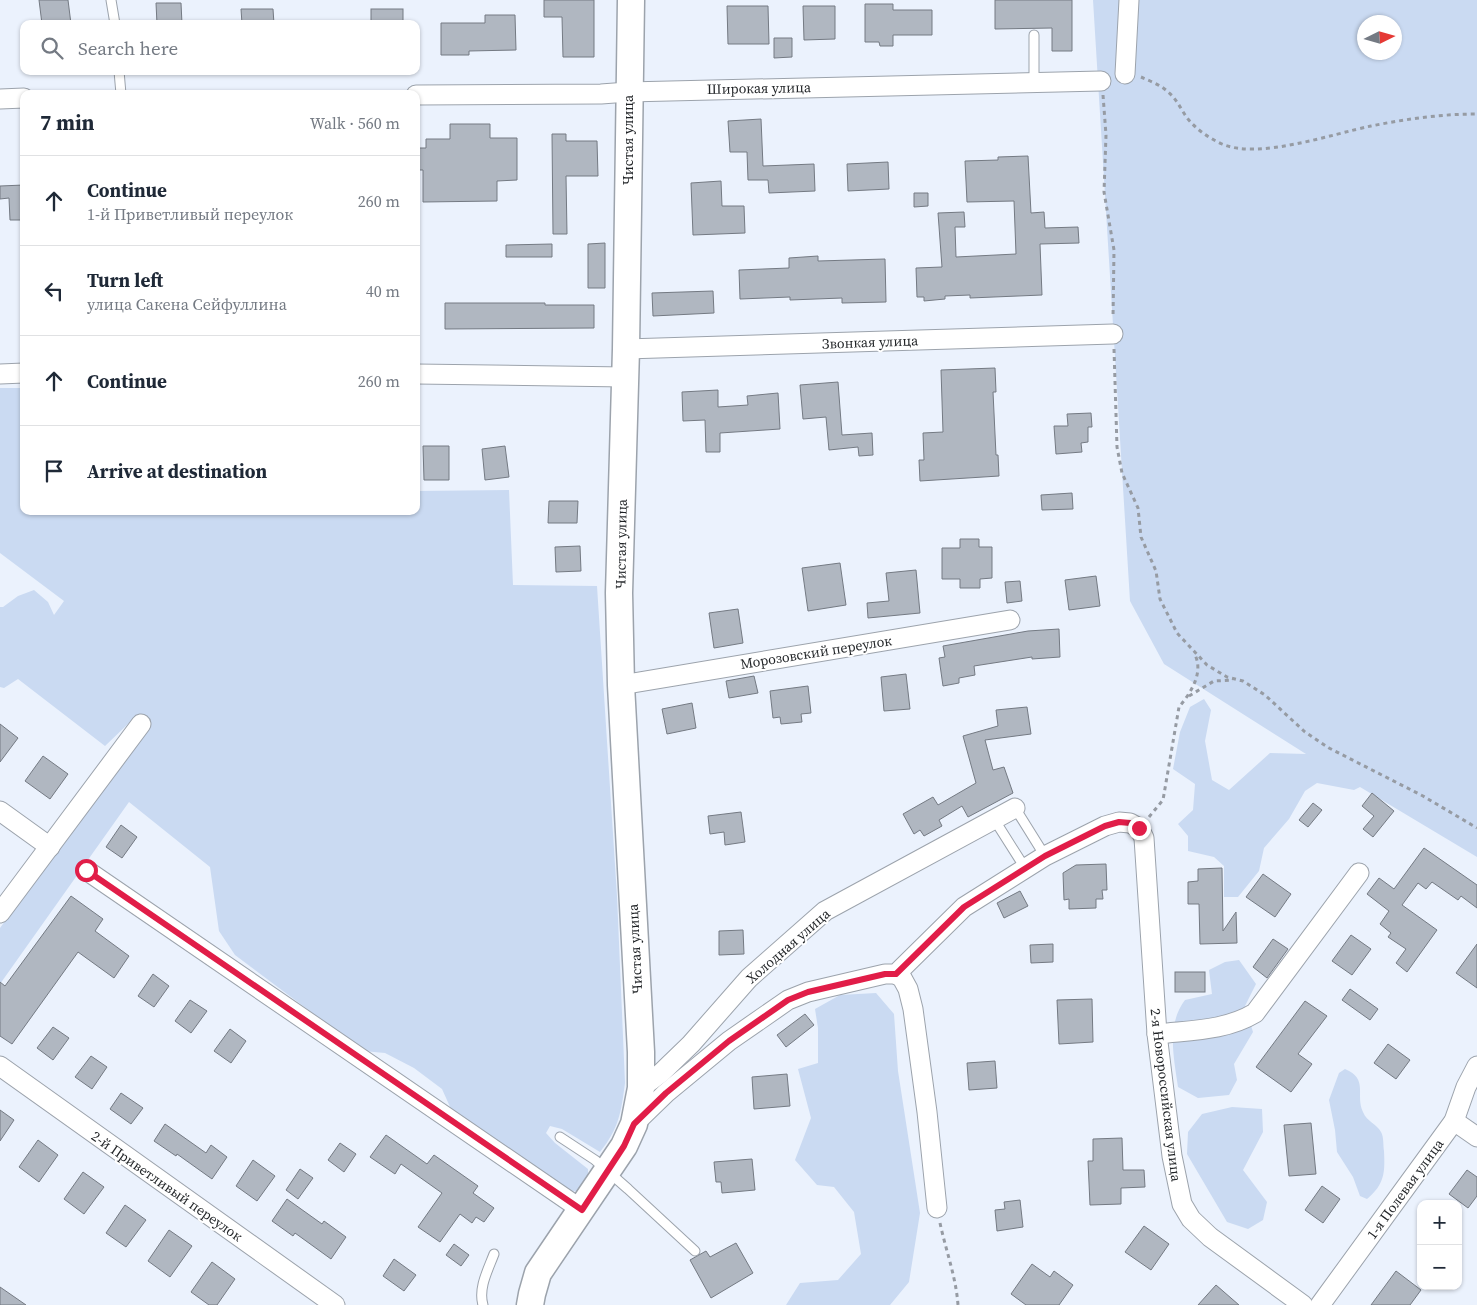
<!DOCTYPE html>
<meta charset="utf-8">
<style>
body{margin:0;font-family:"Source Serif 4",serif;background:#f2f2f3;color:#1f2937}
.controls{position:absolute;right:15px;bottom:15px;display:grid;overflow:hidden;border-radius:10px;box-shadow:0 1px 4px #0004}
.controls button{width:45px;height:45px;display:grid;place-items:center;padding:0;border:0;border-bottom:1px solid #e0e1e3;background:#fff;color:#1f2937;font:25px sans-serif}
.compass{position:absolute;left:1357px;top:15px;width:45px;height:45px;border-radius:50%;background:#fff;box-shadow:0 1px 4px #0004;rotate:85deg}
.stop{position:absolute;width:15px;height:15px;margin:-11px;border:4px solid #e11d48;border-radius:50%;background:#fff}
.stop.end{background:#e11d48;border-color:#fff;box-shadow:0 1px 5px #0008}
.list{margin:0;padding:0;list-style:none}
h2{display:flex;justify-content:space-between;align-items:center;height:65px;margin:0;padding:0 20px;font-size:21px}
h2 small{font-size:16px;font-weight:400;color:#747a83}
.list li{display:grid;grid-template-columns:32px 1fr auto;gap:15px;align-items:center;box-sizing:border-box;height:90px;padding:0 20px;border-top:1px solid #e0e1e3}
.list b{display:block;font-size:19px;white-space:nowrap}
.list p{margin:0;font-size:16px;white-space:nowrap;color:#747a83}
.list em{font-size:16px;font-style:normal;color:#747a83}
.icon{flex:none;width:28px;height:28px;fill:none;stroke:currentColor;stroke-width:2;stroke-linecap:round;stroke-linejoin:round}
.map{position:relative;flex:none;width:1477px;height:1305px;overflow:hidden}
.search{position:absolute;background:#fff;box-shadow:0 1px 4px #0004;left:20px;top:20px;width:400px;height:55px;display:flex;align-items:center;gap:12px;box-sizing:border-box;padding:0 18px;border-radius:10px;color:#747a83;font-size:19px}
.panel{position:absolute;background:#fff;box-shadow:0 1px 4px #0004;left:20px;top:90px;width:400px;height:425px;border-radius:10px}
.map>svg:first-child{display:block}
.green{fill:#cadaf2;fill-rule:evenodd}
.building{fill:#b0b7c1;stroke:#747a83}
.lines{fill:none;stroke-linecap:round;stroke-linejoin:round}
.lane-casing{stroke:#9ca3ac;stroke-width:11}
.street-casing{stroke:#9ca3ac;stroke-width:21}
.secondary-casing{stroke:#9ca3ac;stroke-width:29}
.path{stroke:#969ba3;stroke-width:3;stroke-dasharray:4 4;stroke-linecap:butt}
.lane{stroke:#fff;stroke-width:9}
.street{stroke:#fff;stroke-width:19}
.secondary{stroke:#fff;stroke-width:26}
.route{stroke:#e11d48;stroke-width:6}
.labels{text-anchor:middle;stroke-width:4;stroke-linejoin:round;paint-order:stroke}
.street-label{font-size:14px;fill:#1f2225;stroke:#fff}
</style>
<div class="map">
<svg width="1477" height="1305" viewBox="0 0 1477 1305">
<rect width="100%" height="100%" fill="#ebf2fd"/>
<g class="green">
<path d="M1093,0H1477V857L1360,787L1354,790L1317,783L1305,791L1289,819L1264,848L1259,871L1238,897H1224V866L1214,857L1188,851V836L1178,824L1193,810L1195,784L1173,769L1180,732L1190,707L1204,699L1211,710L1205,741L1212,780L1229,790L1270,753L1306,754L1164,664L1130,601ZM1364,22H1394V52H1364Z"/>
<path d="M0,388H24V511H416V491L509,490L513,585L597,586L617,896L625,1083C621,1113 619,1128 600,1152L562,1129L550,1126L546,1133L555,1143L588,1169V1177L577,1191L568,1192L451,1109L442,1089L414,1068L385,1053L363,1051L235,955L219,931L210,867L129,802L0,984V928L147,724V716L130,722L105,746L18,679L4,688L0,687V607H3L18,596L34,590L48,602L54,615L64,601L0,553Z"/>
<path d="M1239,960L1256,984L1245,1006L1253,1032L1234,1064L1237,1080L1229,1095L1198,1098L1178,1087C1174,1058 1166,1025 1185,1000L1212,994L1209,970L1225,962Z"/>
<polygon points="876,993 894,1014 898,1071 920,1213 909,1282 890,1305 786,1305 800,1283 838,1280 861,1254 854,1212 834,1187 817,1185 795,1160 811,1118 798,1069 818,1063 818,1028 815,1009 840,995"/>
<path d="M1345,1069C1369,1079 1355,1095 1363,1112C1367,1122 1377,1124 1381,1132C1384,1137 1383,1145 1384,1151C1385,1172 1385,1184 1367,1199L1360,1196L1353,1177L1337,1152L1335,1130L1329,1100L1339,1073Z"/>
<polygon points="1232,1107 1262,1109 1263,1132 1243,1170 1267,1202 1263,1220 1248,1229 1227,1222 1187,1154 1188,1132 1202,1114"/>
</g>
<g class="building">
<polygon points="39,0 68,0 71,24 42,24"/>
<polygon points="544,0 594,0 594,57 563,57 562,17 544,17"/>
<polygon points="995,0 1072,0 1072,51 1052,51 1052,28 995,29"/>
<polygon points="156,3 181,3 182,24 157,24"/>
<polygon points="865,4 893,4 893,10 932,10 932,35 893,35 893,46 880,46 879,42 865,42"/>
<polygon points="727,6 768,6 769,44 728,44"/>
<polygon points="803,6 835,6 835,39 804,40"/>
<polygon points="241,9 273,9 274,24 242,24"/>
<rect x="371" y="9" width="32" height="15"/>
<polygon points="485,15 515,15 516,50 469,51 469,55 441,55 441,23 485,23"/>
<polygon points="774,38 792,38 792,57 774,58"/>
<polygon points="761,119 763,166 814,164 815,191 769,193 768,180 748,180 747,152 730,152 728,121"/>
<polygon points="450,124 490,124 490,138 517,138 517,180 497,181 497,201 423,202 423,170 416,170 416,148 426,148 426,139 450,139"/>
<polygon points="552,134 566,134 566,141 597,141 598,176 566,176 567,234 553,234"/>
<polygon points="1028,156 1031,213 1044,212 1045,228 1078,227 1079,243 1040,244 1042,295 970,298 970,295 945,296 945,299 924,301 924,297 917,297 916,268 942,267 938,213 964,212 965,227 955,227 956,257 1016,254 1014,201 967,202 965,161 998,160 998,157"/>
<polygon points="888,162 889,189 848,191 847,164"/>
<polygon points="721,181 722,206 744,206 745,233 693,235 691,183"/>
<polygon points="24,185 24,220 10,220 9,198 0,199 0,186"/>
<polygon points="914,193 928,193 928,206 914,207"/>
<polygon points="605,243 605,288 588,288 588,244"/>
<polygon points="552,244 552,257 506,257 506,245"/>
<polygon points="818,256 818,261 885,259 886,302 842,303 842,298 790,300 790,297 740,299 739,270 789,268 789,258"/>
<polygon points="713,291 714,313 653,316 652,293"/>
<polygon points="445,303 545,303 545,305 594,305 594,328 445,329"/>
<polygon points="995,368 996,392 993,392 996,455 998,455 999,476 920,481 919,460 924,460 923,433 943,432 941,370"/>
<polygon points="838,382 842,435 872,433 873,455 859,456 858,447 829,450 826,417 803,419 800,385"/>
<polygon points="718,390 718,407 748,405 747,396 778,393 780,429 720,433 720,452 706,452 705,420 683,421 682,392"/>
<polygon points="1091,413 1092,427 1088,427 1088,442 1081,443 1082,452 1056,454 1054,426 1068,426 1067,414"/>
<polygon points="423,446 449,446 449,480 424,480"/>
<polygon points="505,446 509,477 485,480 482,449"/>
<polygon points="1072,493 1073,509 1042,510 1041,495"/>
<polygon points="549,501 578,501 577,523 548,523"/>
<polygon points="960,539 979,539 979,547 992,547 992,578 980,579 980,588 960,588 960,579 942,579 942,548 960,548"/>
<polygon points="580,546 581,571 556,572 555,547"/>
<polygon points="840,563 846,605 808,611 802,568"/>
<polygon points="916,570 920,613 868,618 867,603 889,601 886,573"/>
<polygon points="1096,576 1100,606 1069,610 1065,580"/>
<polygon points="1020,581 1022,601 1007,603 1005,582"/>
<polygon points="738,609 743,643 714,648 709,613"/>
<polygon points="1059,629 1060,657 1032,659 1032,657 974,666 975,675 959,678 959,683 943,686 939,658 945,657 943,646 1028,631"/>
<polygon points="906,674 910,709 884,711 881,677"/>
<polygon points="754,676 758,693 729,698 726,681"/>
<polygon points="808,686 811,713 801,714 802,722 781,724 780,717 773,718 770,691"/>
<polygon points="692,703 696,728 667,734 662,709"/>
<polygon points="1027,707 1031,734 985,740 993,770 1004,767 1013,793 968,817 962,806 939,820 942,826 924,836 920,830 914,834 903,814 933,797 938,805 976,783 963,736 998,726 996,710"/>
<polygon points="0,724 18,738 0,762"/>
<polygon points="43,756 68,774 50,799 25,781"/>
<polygon points="1372,793 1394,811 1373,837 1363,829 1374,816 1362,806"/>
<polygon points="1313,803 1322,810 1308,827 1299,820"/>
<polygon points="741,812 745,842 725,845 724,832 710,834 708,816"/>
<polygon points="121,825 137,837 122,858 106,847"/>
<polygon points="1424,848 1477,885 1477,908 1461,896 1458,900 1432,882 1426,889 1418,883 1402,905 1437,930 1407,972 1396,963 1406,949 1388,937 1391,933 1380,924 1389,911 1367,894 1379,878 1394,889"/>
<polygon points="1106,864 1107,890 1102,890 1103,899 1096,899 1096,908 1069,909 1069,899 1064,900 1063,873 1076,865"/>
<polygon points="1222,868 1223,931 1236,912 1237,943 1200,944 1199,904 1188,904 1188,882 1198,881 1198,869"/>
<polygon points="1263,874 1291,894 1275,917 1246,897"/>
<polygon points="1020,891 1028,906 1004,918 997,903"/>
<polygon points="71,896 103,919 95,931 129,956 114,978 78,952 12,1044 0,1036 0,982 5,986"/>
<polygon points="743,930 744,954 719,955 719,931"/>
<polygon points="1351,935 1371,949 1352,975 1332,961"/>
<polygon points="1273,939 1288,949 1267,978 1253,967"/>
<polygon points="1053,944 1053,962 1031,963 1030,945"/>
<polygon points="1477,944 1477,988 1456,973"/>
<rect x="1175" y="972" width="30" height="20"/>
<polygon points="153,974 169,986 154,1007 138,996"/>
<polygon points="1350,989 1378,1009 1370,1020 1342,1000"/>
<polygon points="1092,999 1093,1042 1059,1044 1057,1000"/>
<polygon points="190,1000 207,1011 191,1033 175,1021"/>
<polygon points="1305,1001 1327,1016 1298,1054 1312,1064 1291,1092 1256,1067"/>
<polygon points="805,1014 814,1025 786,1047 777,1035"/>
<polygon points="53,1027 69,1038 53,1060 37,1048"/>
<polygon points="230,1029 246,1041 231,1063 214,1051"/>
<polygon points="1388,1044 1410,1060 1396,1079 1374,1063"/>
<polygon points="91,1056 107,1067 92,1089 75,1077"/>
<polygon points="995,1061 997,1088 969,1090 967,1063"/>
<polygon points="787,1074 790,1106 754,1109 752,1077"/>
<polygon points="121,1093 143,1108 131,1124 110,1109"/>
<polygon points="0,1110 14,1120 0,1141"/>
<polygon points="1311,1123 1316,1174 1289,1176 1284,1125"/>
<polygon points="165,1124 206,1153 211,1145 227,1157 212,1179 177,1154 176,1156 154,1141"/>
<polygon points="386,1135 427,1164 434,1155 478,1186 473,1193 494,1208 484,1222 476,1217 472,1223 460,1214 440,1242 418,1227 442,1193 401,1164 395,1174 370,1157"/>
<polygon points="1122,1138 1123,1170 1144,1170 1145,1187 1121,1188 1121,1204 1090,1205 1088,1161 1093,1161 1093,1139"/>
<polygon points="38,1140 58,1155 39,1182 19,1167"/>
<polygon points="340,1143 356,1154 344,1172 328,1160"/>
<polygon points="752,1159 755,1190 722,1193 721,1182 716,1182 714,1162"/>
<polygon points="253,1160 275,1176 257,1201 236,1186"/>
<polygon points="300,1169 313,1178 298,1199 286,1190"/>
<polygon points="1467,1170 1477,1177 1477,1196 1468,1208 1449,1194"/>
<polygon points="83,1172 104,1187 84,1214 64,1199"/>
<polygon points="1322,1186 1340,1199 1323,1223 1305,1210"/>
<polygon points="287,1199 322,1224 324,1221 346,1237 331,1259 295,1233 293,1236 272,1221"/>
<polygon points="1020,1200 1023,1227 997,1231 995,1210 1005,1209 1004,1202"/>
<polygon points="125,1205 146,1220 126,1247 106,1233"/>
<polygon points="1144,1226 1169,1244 1151,1270 1125,1252"/>
<polygon points="169,1230 192,1246 170,1277 148,1261"/>
<polygon points="736,1243 753,1273 711,1298 690,1260 706,1251 710,1257"/>
<polygon points="454,1244 469,1255 461,1266 446,1255"/>
<polygon points="394,1259 416,1275 404,1291 383,1276"/>
<polygon points="212,1262 235,1279 217,1305 209,1305 191,1292"/>
<polygon points="1032,1264 1050,1277 1054,1271 1073,1285 1059,1305 1026,1305 1011,1294"/>
<polygon points="1396,1271 1421,1290 1410,1305 1371,1305"/>
<polygon points="1216,1285 1239,1305 1198,1305"/>
<polygon points="0,1287 26,1305 0,1305"/>
</g>
<g class="lines">
<defs>
<g id="lane">
<polyline points="111,0 115,24"/>
<polyline points="1034,35 1034,81"/>
<polyline points="119,71 121,94"/>
<polyline points="1015,808 1045,856"/>
<polyline points="994,819 1025,868"/>
<polyline points="560,1137 595,1160 628,1189 695,1251"/>
<path d="M483,1305C478,1288 488,1270 494,1254"/>
</g>
<g id="street">
<polyline points="1125,74 1129,0"/>
<polyline points="416,95 601,94 628,92 1101,81"/>
<polyline points="0,99 24,98"/>
<polyline points="626,349 1113,334"/>
<polyline points="0,374 24,373"/>
<polyline points="416,374 625,377"/>
<polyline points="621,685 1010,620"/>
<polyline points="0,811 50,847"/>
<polyline points="86,870 582,1210"/>
<polyline points="0,913 141,724"/>
<polyline points="896,974 902,978 908,989 913,1009 927,1112 937,1208"/>
<path d="M1157,1034C1190,1030 1225,1031 1255,1013L1359,873"/>
<polyline points="0,1066 335,1305"/>
<polyline points="641,1088 661,1073 691,1044 749,978 825,911 1015,808"/>
<polyline points="1454,1121 1477,1137"/>
<polyline points="634,1124 666,1093 729,1041 788,1000 808,992 885,974 896,974 964,907 1045,856 1105,826 1119,822 1130,823 1139,828 1144,838 1157,1034 1172,1156 1182,1204 1191,1219 1210,1237 1303,1305"/>
<polyline points="1320,1305 1454,1121 1466,1087 1477,1066"/>
</g>
<polyline id="secondary" points="530,1305 532,1294 538,1273 624,1146 634,1124 641,1088 641,1052 621,685 619,593 626,349 631,0"/>
</defs>
<use href="#lane" class="lane-casing"/>
<use href="#street" class="street-casing"/>
<use href="#secondary" class="secondary-casing"/>
<g class="path">
<path d="M1141,77C1150,81 1161,85 1168,92C1177,99 1181,110 1188,119C1197,130 1209,138 1222,144C1258,160 1332,134 1371,126C1406,119 1441,114 1477,114"/>
<polyline points="1103,95 1106,135 1104,192 1114,250 1113,318"/>
<polyline points="1114,349 1117,447 1122,473 1138,508 1141,537 1156,571 1160,599 1177,633 1207,665 1227,677 1243,681 1265,695 1305,732 1329,748 1423,796 1477,828"/>
<polyline points="1189,696 1214,681 1233,680"/>
<path d="M1149,817L1163,800L1179,707C1190,694 1204,673 1195,655"/>
<path d="M940,1223C946,1251 956,1277 958,1305"/>
</g>
<use href="#lane" class="lane"/>
<use href="#street" class="street"/>
<use href="#secondary" class="secondary"/>
</g>
<g class="lines">
<polyline class="route" points="86,870 582,1210 624,1146 634,1124 666,1093 729,1041 788,1000 808,992 885,974 896,974 964,907 1045,856 1105,826 1119,822 1130,823 1139,828"/>
</g>
<g class="labels">
<g class="street-label">
<text transform="translate(759 88) rotate(-1)" y="5">Широкая улица</text>
<text transform="translate(628 140) rotate(-90)" y="5">Чистая улица</text>
<text transform="translate(870 342) rotate(-2)" y="5">Звонкая улица</text>
<text transform="translate(621 544) rotate(-89)" y="5">Чистая улица</text>
<text transform="translate(816 652) rotate(-9)" y="5">Морозовский переулок</text>
<text transform="translate(788 946) rotate(-41)" y="5">Холодная улица</text>
<text transform="translate(635 949) rotate(-93)" y="5">Чистая улица</text>
<text transform="translate(1166 1095) rotate(83)" y="5">2-я Новороссийская улица</text>
<text transform="translate(167 1186) rotate(35)" y="5">2-й Приветливый переулок</text>
<text transform="translate(1405 1189) rotate(-54)" y="5">1-я Полевая улица</text>
</g>
</g>
</svg>
<div class="controls">
<button>+</button>
<button>−</button>
</div>
<svg class="compass" viewBox="-18 -18 36 36"><path d="M0-13l5 13h-10z" fill="#e53935"/><path d="M0 13l5-13h-10z" fill="#747a83"/></svg>
<div class="stop" style="left:86px;top:870px"></div>
<div class="stop end" style="left:1139px;top:828px"></div>
<div class="search"><svg class="icon" aria-label="search" viewBox="0 0 24 24"><circle cx="10" cy="10" r="6"/><path d="M15 15l6 6"/></svg>Search here</div>
<section class="panel">
<h2>7 min<small>Walk · 560 m</small></h2>
<ul class="list">
<li><svg class="icon" aria-label="ahead" viewBox="0 0 24 24"><path d="M12 20V5M6 11l6-6 6 6"/></svg><div><b>Continue</b><p>1-й Приветливый переулок</p></div><em>260 m</em></li>
<li><svg class="icon" aria-label="left" viewBox="0 0 24 24"><path d="M17 20v-9H6M10 6l-5 5 5 5"/></svg><div><b>Turn left</b><p>улица Сакена Сейфуллина</p></div><em>40 m</em></li>
<li><svg class="icon" aria-label="ahead" viewBox="0 0 24 24"><path d="M12 20V5M6 11l6-6 6 6"/></svg><div><b>Continue</b></div><em>260 m</em></li>
<li><svg class="icon" aria-label="arrive" viewBox="0 0 24 24"><path d="M6 21V4h12l-3 4 3 4H6"/></svg><div><b>Arrive at destination</b></div></li>
</ul>
</section>
</div>
